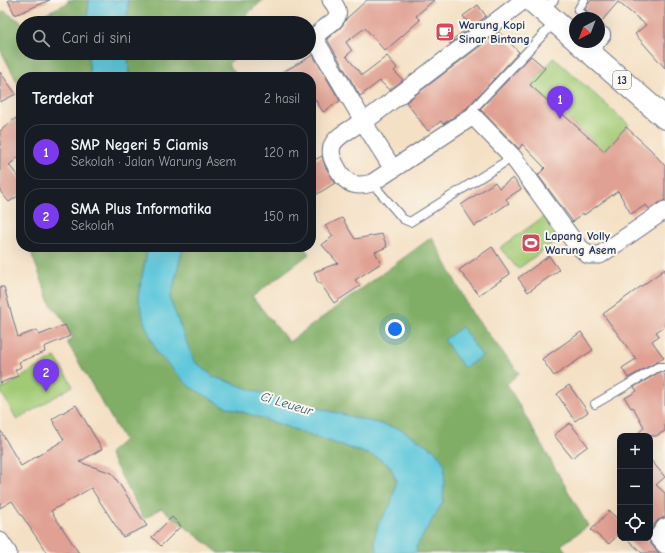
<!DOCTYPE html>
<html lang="id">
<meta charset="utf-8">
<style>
body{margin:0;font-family:"Comic Neue",sans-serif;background:#242831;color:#f1f3f6}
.controls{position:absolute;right:12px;bottom:12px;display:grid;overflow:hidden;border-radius:8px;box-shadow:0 4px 16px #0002}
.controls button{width:36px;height:36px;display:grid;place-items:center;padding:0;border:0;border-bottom:1px solid #363941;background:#171b24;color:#f1f3f6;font:20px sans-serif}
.compass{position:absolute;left:569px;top:12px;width:36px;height:36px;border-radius:50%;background:#171b24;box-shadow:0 4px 16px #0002;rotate:222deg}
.you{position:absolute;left:395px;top:329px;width:14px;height:14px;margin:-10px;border:3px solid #fff;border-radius:50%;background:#1a73e8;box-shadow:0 0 0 6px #1a73e833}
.badge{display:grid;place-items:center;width:26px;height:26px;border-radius:50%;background:#7c3aed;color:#fff;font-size:13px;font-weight:700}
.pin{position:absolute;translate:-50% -33px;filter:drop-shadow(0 1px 2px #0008)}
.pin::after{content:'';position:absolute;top:21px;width:14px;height:12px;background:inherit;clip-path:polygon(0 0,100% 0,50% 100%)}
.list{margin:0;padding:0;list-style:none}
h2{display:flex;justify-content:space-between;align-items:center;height:52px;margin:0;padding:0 16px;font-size:17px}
h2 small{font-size:13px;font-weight:400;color:#9ea1a6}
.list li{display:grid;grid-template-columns:26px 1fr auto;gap:12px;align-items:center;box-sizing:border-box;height:56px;margin:0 8px 8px;padding:0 8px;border:1px solid #363941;border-radius:16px}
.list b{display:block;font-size:15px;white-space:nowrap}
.list p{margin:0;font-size:13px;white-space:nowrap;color:#9ea1a6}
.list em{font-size:13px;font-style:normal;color:#9ea1a6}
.icon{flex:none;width:22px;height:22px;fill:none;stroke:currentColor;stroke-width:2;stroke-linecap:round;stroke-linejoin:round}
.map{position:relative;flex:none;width:665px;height:553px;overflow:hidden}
.search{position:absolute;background:#171b24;box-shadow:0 4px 16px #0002;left:16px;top:16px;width:300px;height:44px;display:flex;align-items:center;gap:10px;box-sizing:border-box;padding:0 14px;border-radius:22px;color:#9ea1a6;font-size:15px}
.panel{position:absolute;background:#171b24;box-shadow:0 4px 16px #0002;left:16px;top:72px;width:300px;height:180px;border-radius:16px}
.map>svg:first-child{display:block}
.green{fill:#a1ca75;stroke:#5e7c6a}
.forest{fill:#80ae66;stroke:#4e6e62}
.water{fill:#5fc8db;stroke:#3d7c9c}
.building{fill:#e0a093}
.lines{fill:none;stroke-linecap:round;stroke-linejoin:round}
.service-casing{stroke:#676d82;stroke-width:10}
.minor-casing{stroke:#676d82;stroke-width:19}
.trunk-casing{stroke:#676d82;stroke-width:24}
.service{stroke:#fff;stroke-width:8}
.minor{stroke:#fff;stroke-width:17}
.trunk{stroke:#fff;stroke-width:22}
.labels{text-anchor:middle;stroke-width:4;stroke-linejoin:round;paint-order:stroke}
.shield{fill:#fbf7ec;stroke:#5e6b89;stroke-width:1}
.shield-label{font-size:11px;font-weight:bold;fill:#1b2f5e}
.poi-label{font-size:12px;font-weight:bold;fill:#1b2f5e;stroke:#fbf7ec;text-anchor:start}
.water-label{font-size:13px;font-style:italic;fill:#2c557d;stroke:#fbf7ec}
</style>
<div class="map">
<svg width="665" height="553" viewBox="0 0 665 553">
<rect width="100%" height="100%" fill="#fbf7ec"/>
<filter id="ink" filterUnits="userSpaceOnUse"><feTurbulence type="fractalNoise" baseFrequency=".025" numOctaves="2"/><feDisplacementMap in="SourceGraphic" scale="8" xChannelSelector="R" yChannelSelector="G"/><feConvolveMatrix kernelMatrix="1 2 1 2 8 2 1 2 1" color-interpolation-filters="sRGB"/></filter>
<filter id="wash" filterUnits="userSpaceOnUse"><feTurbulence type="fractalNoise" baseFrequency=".012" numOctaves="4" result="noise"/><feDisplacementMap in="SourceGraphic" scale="16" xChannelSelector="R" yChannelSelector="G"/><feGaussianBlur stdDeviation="0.9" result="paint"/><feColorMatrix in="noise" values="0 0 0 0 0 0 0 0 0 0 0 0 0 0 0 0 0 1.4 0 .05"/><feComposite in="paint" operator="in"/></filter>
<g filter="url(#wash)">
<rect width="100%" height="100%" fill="#f4e0c4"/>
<g class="green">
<polygon points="554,58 629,125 604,151 530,85"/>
<polygon points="546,215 561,237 518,269 500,248"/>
<polygon points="55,357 73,386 17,420 0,390"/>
</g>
<g class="forest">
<polygon points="68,0 89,0 87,23 24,23 68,3"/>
<polygon points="128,0 263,0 237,23 127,23"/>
<polygon points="4,11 23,23 23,53 88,53 90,77 21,77 21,89 0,49 0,14"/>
<polygon points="128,53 240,53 228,64 238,77 129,77"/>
<polygon points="432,237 472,313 519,373 507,384 588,526 561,545 567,553 417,553 416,547 443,502 400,429 270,396 214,377 194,361 170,300 183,247 304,247 309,254 252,297 289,342"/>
<polygon points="29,247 148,247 138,297 222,405 376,457 390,466 396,480 391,504 378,524 374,541 378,553 219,553 161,508 144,519 109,453 124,440 67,342 73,338 63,319 51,305"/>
</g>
<g class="water">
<polygon points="89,0 128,0 127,23 87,23"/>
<polygon points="88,53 128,53 129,77 90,77"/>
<polygon points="148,247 183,247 170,300 194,361 214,377 270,396 400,429 435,450 445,465 443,502 416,547 417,553 378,553 374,541 378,524 391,504 396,480 390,466 376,457 222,405 190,387 157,353 145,324 138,297"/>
<polygon points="462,327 482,356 464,368 444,340"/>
</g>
<g id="blocks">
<g class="building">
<polygon points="8,0 50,0 15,15"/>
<polygon points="367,0 434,0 416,16 420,20 385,51 365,28 346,42 352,51 346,56 362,75 387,56 397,68 394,71 403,80 389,90 380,81 360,96 327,39 341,27 347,18"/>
<polygon points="591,0 665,0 665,68 635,34 646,25 618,2 600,23 599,18 594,18 585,9"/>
<polygon points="478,5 486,16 450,44 449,42 471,26 463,16"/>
<polygon points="499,32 519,52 467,108 443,124 441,121 428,131 406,102"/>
<polygon points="313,55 340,101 323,112 311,93 311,77 274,77"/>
<polygon points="531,56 545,68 530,85 604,151 626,127 651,150 665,166 665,200 649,209 646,205 631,214 618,191 584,215 583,213 573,222 538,175 545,168 522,144 519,149 480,109"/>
<polygon points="0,72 16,94 0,102"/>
<polygon points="21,114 21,155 9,165 21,180 21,194 9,202 0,191 0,131"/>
<polygon points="322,156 325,166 335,183 311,198 311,162"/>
<polygon points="513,178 521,189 506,199 509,203 475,226 461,205 495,182 499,188"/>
<polygon points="342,218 355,239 382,234 387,247 375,252 381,263 355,280 360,286 334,303 320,283 318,283 314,272 338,263 322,245 333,236 325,226"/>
<polygon points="492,247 510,274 479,295 459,270"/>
<polygon points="549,256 559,270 528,292 518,278"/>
<polygon points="665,269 665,326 656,332 659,336 652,341 664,358 628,378 622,368 636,359 603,314"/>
<polygon points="0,287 4,287 18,337 37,330 39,335 65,325 70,336 44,347 45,352 19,362 21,367 15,370 18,376 0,383"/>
<polygon points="581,332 593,350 554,376 542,359"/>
<polygon points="660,372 663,372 665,376 665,431 656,436 636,436 644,427 633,407 631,408 625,398 637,391 634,387"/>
<polygon points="569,385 588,412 575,421 557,394"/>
<polygon points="76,405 102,449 79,462 112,473 147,526 123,537 91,488 51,511 79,553 47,553 12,501 0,508 0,430 21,466 64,440 52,419"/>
<polygon points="570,423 588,446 572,458 554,435"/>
<polygon points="650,459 665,477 656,485 665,493 665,517 657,521 650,531"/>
<polygon points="609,511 620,521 620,533 609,544 591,530"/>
<polygon points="172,517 181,526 161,546 152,537"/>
<polygon points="626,538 646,538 659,553 642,553"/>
</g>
</g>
</g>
<g filter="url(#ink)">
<use href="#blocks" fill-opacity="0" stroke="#676d82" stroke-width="1"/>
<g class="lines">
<defs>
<g id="service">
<polyline points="584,0 578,10 586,18"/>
<polyline points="543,10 554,0"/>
<polyline points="593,53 606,37 606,33 599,28"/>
<polyline points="473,116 472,110 555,22"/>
<polyline points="372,183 403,219 410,222 513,157"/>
<polyline points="595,404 658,367 665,367"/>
</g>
<g id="minor">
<path d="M331,0C348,20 328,22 317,35L316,41L361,117L360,122C352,130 336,135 332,146C330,153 332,159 335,164C344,182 352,189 372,183L473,116L513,157L575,243L588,255H600L665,210"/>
<polyline points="393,169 362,120 368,119 524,0"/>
<polyline points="665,527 658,537 665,545"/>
<polyline points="0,541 8,553"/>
</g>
<g id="trunk">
<polyline points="531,0 575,39"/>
<polyline points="578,42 665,118"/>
</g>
</defs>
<use href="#service" class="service-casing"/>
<use href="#minor" class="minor-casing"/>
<use href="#trunk" class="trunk-casing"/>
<use href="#service" class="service"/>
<use href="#minor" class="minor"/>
<use href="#trunk" class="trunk"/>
</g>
</g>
<defs>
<symbol id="cafe-square" viewBox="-11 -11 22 22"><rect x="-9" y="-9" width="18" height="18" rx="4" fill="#d1495b" stroke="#fbf7ec"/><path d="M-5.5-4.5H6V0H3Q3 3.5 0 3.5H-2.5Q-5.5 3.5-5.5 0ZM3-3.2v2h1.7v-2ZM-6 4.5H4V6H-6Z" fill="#fff"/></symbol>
<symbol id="stadium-square" viewBox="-11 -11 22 22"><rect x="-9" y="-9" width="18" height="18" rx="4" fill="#d1495b" stroke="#fbf7ec"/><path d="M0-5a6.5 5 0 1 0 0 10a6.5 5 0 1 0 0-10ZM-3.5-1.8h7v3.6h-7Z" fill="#fff"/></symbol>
</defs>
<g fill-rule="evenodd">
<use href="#cafe-square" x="434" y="21" width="22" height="22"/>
<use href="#stadium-square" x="520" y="232" width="22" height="22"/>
</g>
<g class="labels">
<rect class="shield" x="613" y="71" width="18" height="18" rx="3"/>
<g class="shield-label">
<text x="622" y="84">13</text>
</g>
<g class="poi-label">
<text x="459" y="29">Warung Kopi<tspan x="459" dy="14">Sinar Bintang</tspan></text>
<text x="545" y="240">Lapang Volly<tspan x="545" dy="14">Warung Asem</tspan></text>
</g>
<g class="water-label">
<text transform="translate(287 403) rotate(17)" y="5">Ci Leueur</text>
</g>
</g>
</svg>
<div class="controls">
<button>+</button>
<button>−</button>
<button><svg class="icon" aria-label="locate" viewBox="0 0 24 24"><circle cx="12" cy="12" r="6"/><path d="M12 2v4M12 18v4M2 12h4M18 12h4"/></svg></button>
</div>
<svg class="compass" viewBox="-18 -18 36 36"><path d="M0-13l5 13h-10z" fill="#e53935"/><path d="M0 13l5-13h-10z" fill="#9ea1a6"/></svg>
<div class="you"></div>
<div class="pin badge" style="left:560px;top:119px">1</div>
<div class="pin badge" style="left:46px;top:392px">2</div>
<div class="search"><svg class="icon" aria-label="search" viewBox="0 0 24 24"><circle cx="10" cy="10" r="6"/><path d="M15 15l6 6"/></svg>Cari di sini</div>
<section class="panel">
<h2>Terdekat<small>2 hasil</small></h2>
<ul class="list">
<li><span class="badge">1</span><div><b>SMP Negeri 5 Ciamis</b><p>Sekolah · Jalan Warung Asem</p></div><em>120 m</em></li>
<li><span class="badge">2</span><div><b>SMA Plus Informatika</b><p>Sekolah</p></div><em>150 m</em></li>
</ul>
</section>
</div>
